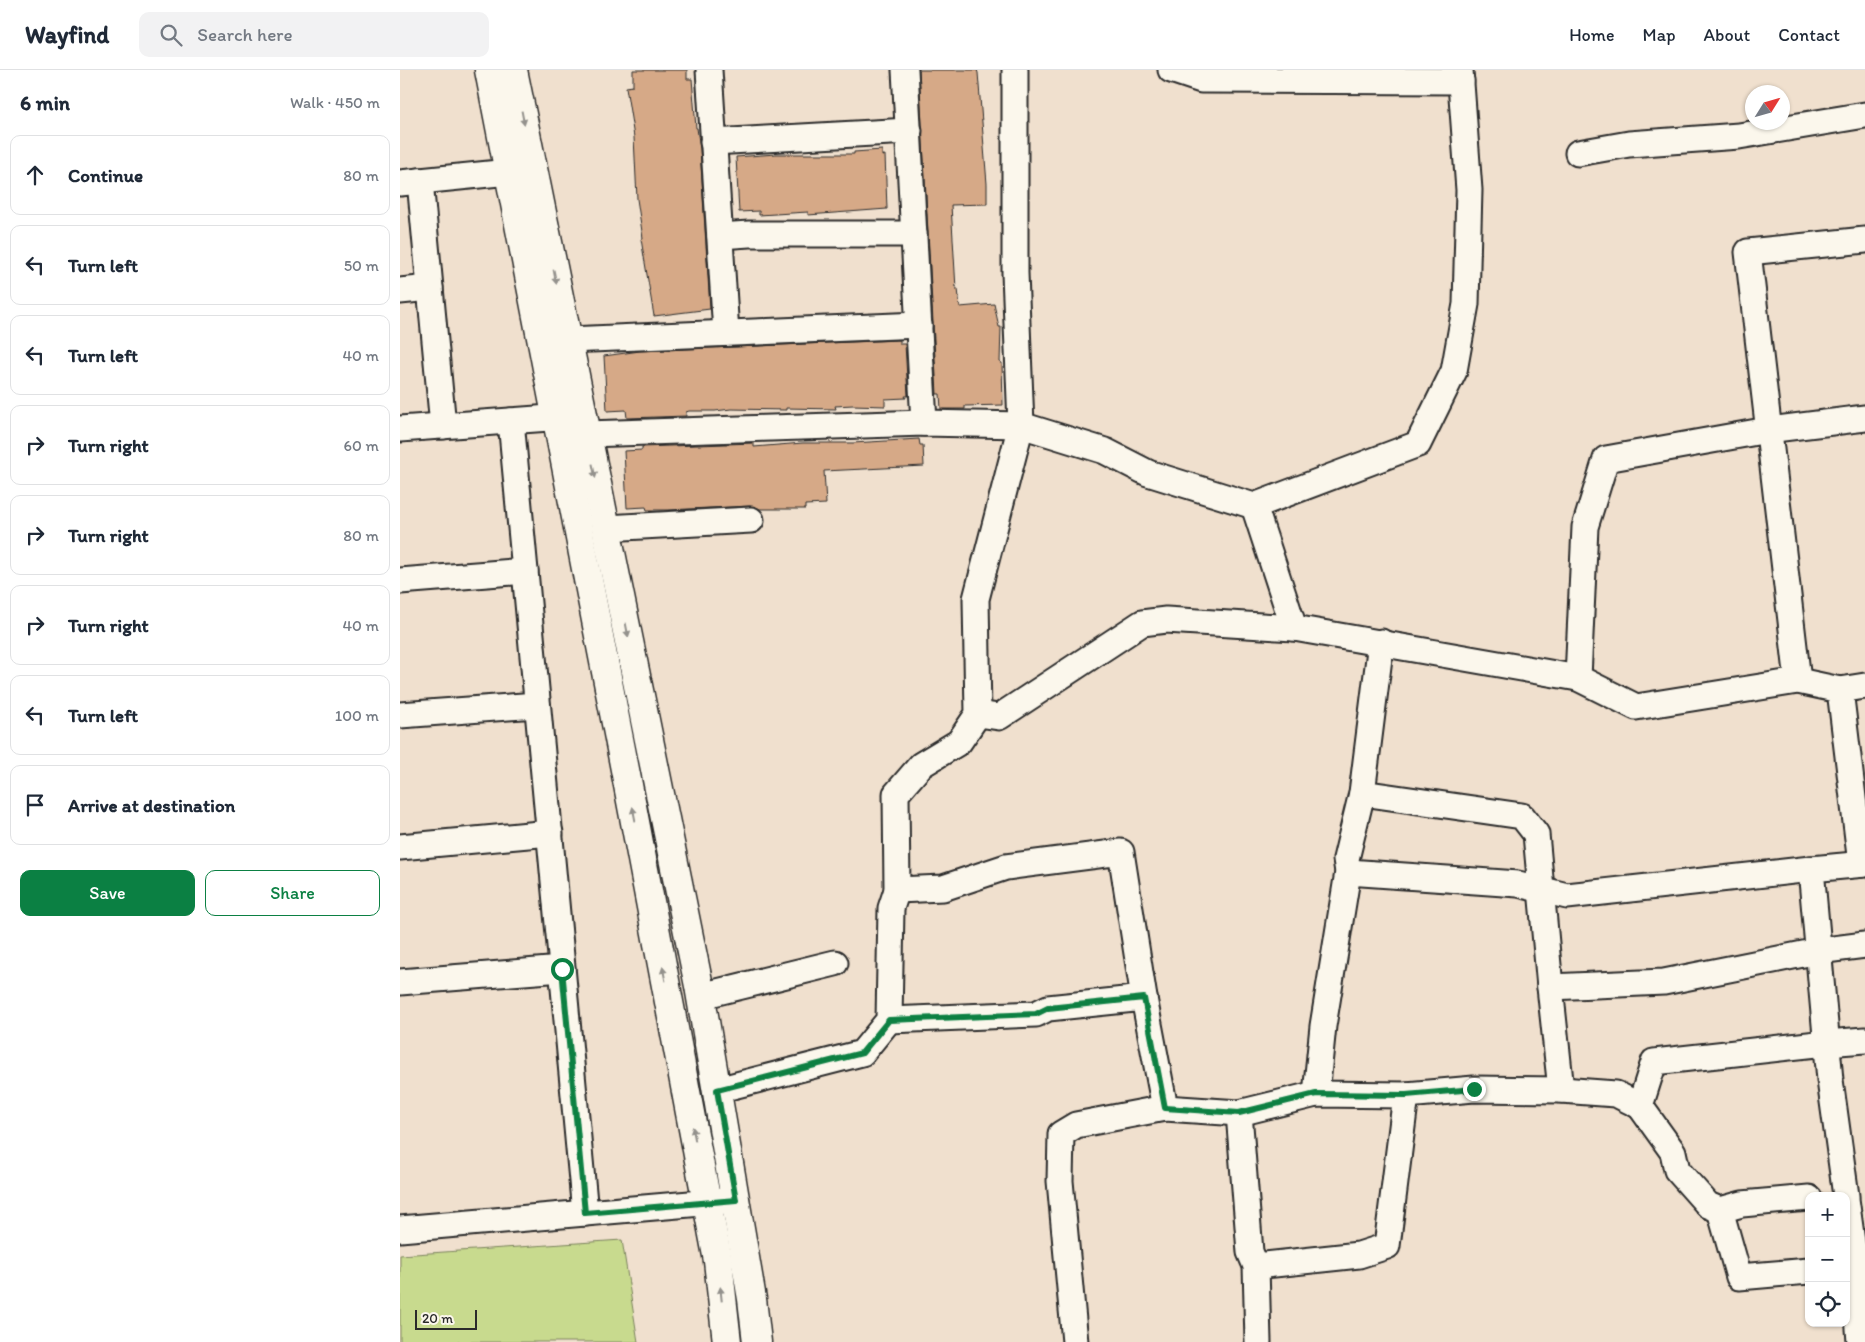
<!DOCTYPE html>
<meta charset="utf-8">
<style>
body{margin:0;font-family:Itim,sans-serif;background:#f2f2f3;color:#1f2937}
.controls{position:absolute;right:15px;bottom:15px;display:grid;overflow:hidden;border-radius:10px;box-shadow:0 1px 4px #0004}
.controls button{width:45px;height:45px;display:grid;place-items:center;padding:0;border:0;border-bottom:1px solid #e0e1e3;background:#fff;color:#1f2937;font:25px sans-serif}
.compass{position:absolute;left:1345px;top:15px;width:45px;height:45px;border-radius:50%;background:#fff;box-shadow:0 1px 4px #0004;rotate:53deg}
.scale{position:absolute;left:15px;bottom:12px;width:62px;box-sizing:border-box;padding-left:5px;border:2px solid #2b2b2b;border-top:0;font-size:14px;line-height:18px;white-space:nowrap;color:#2b2b2b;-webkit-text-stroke:4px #fbf7ec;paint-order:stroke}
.stop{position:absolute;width:15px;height:15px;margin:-11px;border:4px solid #0b8043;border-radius:50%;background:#fff}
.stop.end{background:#0b8043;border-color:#fff;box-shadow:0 1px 5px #0008}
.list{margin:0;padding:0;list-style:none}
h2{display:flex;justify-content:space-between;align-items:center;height:65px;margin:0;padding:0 20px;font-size:21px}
h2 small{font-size:16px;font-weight:400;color:#747a83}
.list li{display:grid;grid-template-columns:32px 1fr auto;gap:15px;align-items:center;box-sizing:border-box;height:80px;margin:0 10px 10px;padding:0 10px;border:1px solid #e0e1e3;border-radius:10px}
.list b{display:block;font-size:19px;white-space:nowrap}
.list em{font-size:16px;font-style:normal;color:#747a83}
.actions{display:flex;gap:10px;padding:15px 20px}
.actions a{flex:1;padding:11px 0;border:1px solid #0b8043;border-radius:10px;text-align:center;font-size:18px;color:#0b8043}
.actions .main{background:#0b8043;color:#fff}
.icon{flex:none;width:28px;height:28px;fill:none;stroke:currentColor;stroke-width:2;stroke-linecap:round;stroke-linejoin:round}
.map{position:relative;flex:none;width:1465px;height:1272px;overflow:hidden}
header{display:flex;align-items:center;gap:30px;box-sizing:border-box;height:70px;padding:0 25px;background:#fff;border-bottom:1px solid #e0e1e3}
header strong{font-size:24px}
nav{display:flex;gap:28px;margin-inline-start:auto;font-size:18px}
.search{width:350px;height:45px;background:#f2f2f3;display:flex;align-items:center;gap:12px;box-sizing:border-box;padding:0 18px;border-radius:10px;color:#747a83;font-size:19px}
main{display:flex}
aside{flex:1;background:#fff}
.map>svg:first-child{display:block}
.park{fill:#c8da8e;stroke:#7a825c}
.building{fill:#d6a987;stroke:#2b2b2b}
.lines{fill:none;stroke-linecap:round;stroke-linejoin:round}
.street-casing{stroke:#2b2b2b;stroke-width:29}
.secondary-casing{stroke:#2b2b2b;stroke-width:31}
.street{stroke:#fbf7ec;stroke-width:25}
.secondary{stroke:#fbf7ec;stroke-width:28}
.oneway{fill:#93918c}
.route{stroke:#0b8043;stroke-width:6}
</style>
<header>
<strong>Wayfind</strong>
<div class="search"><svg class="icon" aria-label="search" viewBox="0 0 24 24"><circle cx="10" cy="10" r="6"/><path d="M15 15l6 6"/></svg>Search here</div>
<nav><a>Home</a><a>Map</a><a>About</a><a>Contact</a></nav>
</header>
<main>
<aside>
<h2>6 min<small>Walk · 450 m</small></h2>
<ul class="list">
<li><svg class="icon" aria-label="ahead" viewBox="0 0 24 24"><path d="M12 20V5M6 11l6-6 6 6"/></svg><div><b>Continue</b></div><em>80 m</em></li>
<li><svg class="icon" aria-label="left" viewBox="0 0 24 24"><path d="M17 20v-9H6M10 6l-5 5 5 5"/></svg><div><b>Turn left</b></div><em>50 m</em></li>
<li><svg class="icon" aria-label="left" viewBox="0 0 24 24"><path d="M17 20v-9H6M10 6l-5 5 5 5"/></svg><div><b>Turn left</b></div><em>40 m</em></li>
<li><svg class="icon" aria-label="right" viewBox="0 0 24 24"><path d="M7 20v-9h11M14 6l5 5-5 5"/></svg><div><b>Turn right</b></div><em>60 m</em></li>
<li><svg class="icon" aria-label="right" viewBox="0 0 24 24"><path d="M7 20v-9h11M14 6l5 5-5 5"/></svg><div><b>Turn right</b></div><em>80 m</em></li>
<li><svg class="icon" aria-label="right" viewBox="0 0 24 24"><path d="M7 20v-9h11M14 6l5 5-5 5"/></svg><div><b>Turn right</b></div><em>40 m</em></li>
<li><svg class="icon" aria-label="left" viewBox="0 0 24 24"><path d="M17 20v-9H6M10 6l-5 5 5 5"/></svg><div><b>Turn left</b></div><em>100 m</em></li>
<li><svg class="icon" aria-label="arrive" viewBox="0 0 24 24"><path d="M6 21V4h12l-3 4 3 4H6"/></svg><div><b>Arrive at destination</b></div></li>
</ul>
<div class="actions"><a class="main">Save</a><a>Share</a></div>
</aside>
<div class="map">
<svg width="1465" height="1272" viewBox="0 0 1465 1272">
<rect width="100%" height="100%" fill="#f0e0ce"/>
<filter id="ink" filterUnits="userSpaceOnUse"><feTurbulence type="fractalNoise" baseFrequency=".02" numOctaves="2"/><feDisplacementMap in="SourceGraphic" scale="10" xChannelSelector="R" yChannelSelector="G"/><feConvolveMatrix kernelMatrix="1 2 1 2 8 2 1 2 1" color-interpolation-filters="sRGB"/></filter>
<g filter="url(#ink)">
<polygon class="park" points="222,1170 238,1272 0,1272 0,1185"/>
<g class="building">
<polygon points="233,0 287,0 287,9 292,9 296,58 297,58 300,79 310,239 254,246 241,169 243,168 237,129 234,67 226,17 233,16"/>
<polygon points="519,0 577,0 578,3 587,114 587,134 551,135 556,219 558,219 560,237 594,234 599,257 601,257 600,292 602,293 603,335 565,336 565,339 541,339 540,324 537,324"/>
<polygon points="482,80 482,86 485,85 487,139 408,145 408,142 359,145 359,141 339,142 336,87 376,84 454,84 454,82"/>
<polygon points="500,270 500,274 505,274 508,326 505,326 506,328 485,329 485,336 453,335 435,336 436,339 386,338 386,340 331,339 315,341 289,341 286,342 286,346 227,348 226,340 207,341 204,286 240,281"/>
<polygon points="519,369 520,375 523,375 524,396 424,401 426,434 405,435 405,439 360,439 350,436 268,440 247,440 246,437 227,438 224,381 242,380 242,377 354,373 354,377 403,373 453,373"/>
</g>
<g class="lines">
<defs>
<g id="street">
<polyline points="309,0 326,263"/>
<polyline points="505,0 524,353"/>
<polyline points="771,0 801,10 1061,11"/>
<polyline points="313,72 509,61"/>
<polyline points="1178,83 1229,74 1339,66 1465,45"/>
<polyline points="20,111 43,356"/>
<polyline points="0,113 109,102"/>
<polyline points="320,166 349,164 514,164"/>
<polyline points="0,221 30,218"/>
<polyline points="168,270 519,255"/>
<polyline points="1465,348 1368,360 1206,389 1185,457 1178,608 1236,637 1398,611 1440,620 1465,616"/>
<polyline points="111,351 185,1143"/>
<polyline points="0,359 177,346"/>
<polyline points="187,364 524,353 621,355 705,381 748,403 854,436 1018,374 1054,301 1066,234 1069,120 1060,0"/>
<polyline points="854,436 894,558"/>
<polyline points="206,458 351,450"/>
<polyline points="0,511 125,501"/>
<polyline points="1398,611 1348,182 1465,170"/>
<polyline points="1440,620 1461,794"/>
<polyline points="578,644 599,647 742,553 766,550 894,558 1178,608"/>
<polyline points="0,645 137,635"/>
<polyline points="962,723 1122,746 1136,764 1150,917 1161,1020"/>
<polyline points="0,777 150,763"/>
<polyline points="948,802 1118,814 1167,826 1411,799"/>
<polyline points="497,820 543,818 606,797 721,782 744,928 765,1038"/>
<polyline points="0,912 162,899"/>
<polyline points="1150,917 1264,912 1418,881 1465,875"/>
<polyline points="301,926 435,893"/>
<polyline points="489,950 636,944 648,938 744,928"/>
<polyline points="317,1020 462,983 489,950 491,838 497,820 496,724 521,695 559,672 578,644 576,529 621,355 615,203 615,0"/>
<polyline points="916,1024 923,956 948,802 946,789 962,723 981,572"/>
<polyline points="839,1043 850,1182 856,1196 858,1272"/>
<polyline points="1446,1126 1430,1010 1411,799 1465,794"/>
<polyline points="1409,1128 1342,1134 1320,1140 1308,1135 1277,1100 1273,1082 1240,1036 1254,992 1426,973 1465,970"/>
<polyline points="1446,1129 1453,1179 1460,1272"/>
<polyline points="1320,1140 1339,1207 1409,1201"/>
<polyline points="0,1159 336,1130"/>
<polyline points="856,1196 959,1185 987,1176 1006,1025"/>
<polyline points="675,1272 660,1111 661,1064 676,1055 765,1038 839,1043 916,1024 1006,1025 1074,1019 1161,1020 1216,1024 1240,1036"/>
</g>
<g id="secondary">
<polyline points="89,0 228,715 318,1191 327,1272"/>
<polyline points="113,0 299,916 352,1229 357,1272"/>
</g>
</defs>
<use href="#street" class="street-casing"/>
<use href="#secondary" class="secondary-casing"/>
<use href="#street" class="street"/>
<use href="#secondary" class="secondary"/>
</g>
<defs><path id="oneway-solid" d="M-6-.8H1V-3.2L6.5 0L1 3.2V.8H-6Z" transform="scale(1.25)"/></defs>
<g class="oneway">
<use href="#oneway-solid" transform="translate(123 48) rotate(79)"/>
<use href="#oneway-solid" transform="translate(155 207) rotate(79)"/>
<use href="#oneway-solid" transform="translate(194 401) rotate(78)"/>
<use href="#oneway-solid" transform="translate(227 560) rotate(79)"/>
<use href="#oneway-solid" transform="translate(234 744) rotate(-101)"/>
<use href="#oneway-solid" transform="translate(264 904) rotate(-101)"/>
<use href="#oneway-solid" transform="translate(294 1064) rotate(-101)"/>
<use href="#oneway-solid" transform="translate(321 1224) rotate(-96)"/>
</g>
</g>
<g class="lines" filter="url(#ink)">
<polyline class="route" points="162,899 185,1143 336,1130 317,1020 462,983 489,950 636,944 648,938 744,928 765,1038 839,1043 916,1024 1006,1025 1074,1019"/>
</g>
</svg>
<div class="controls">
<button>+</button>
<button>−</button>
<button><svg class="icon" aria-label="locate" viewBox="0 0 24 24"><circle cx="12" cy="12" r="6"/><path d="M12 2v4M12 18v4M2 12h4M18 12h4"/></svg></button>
</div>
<svg class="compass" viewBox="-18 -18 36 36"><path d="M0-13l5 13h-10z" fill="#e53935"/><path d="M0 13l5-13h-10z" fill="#747a83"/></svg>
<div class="scale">20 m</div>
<div class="stop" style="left:162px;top:899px"></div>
<div class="stop end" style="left:1074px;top:1019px"></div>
</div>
</main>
